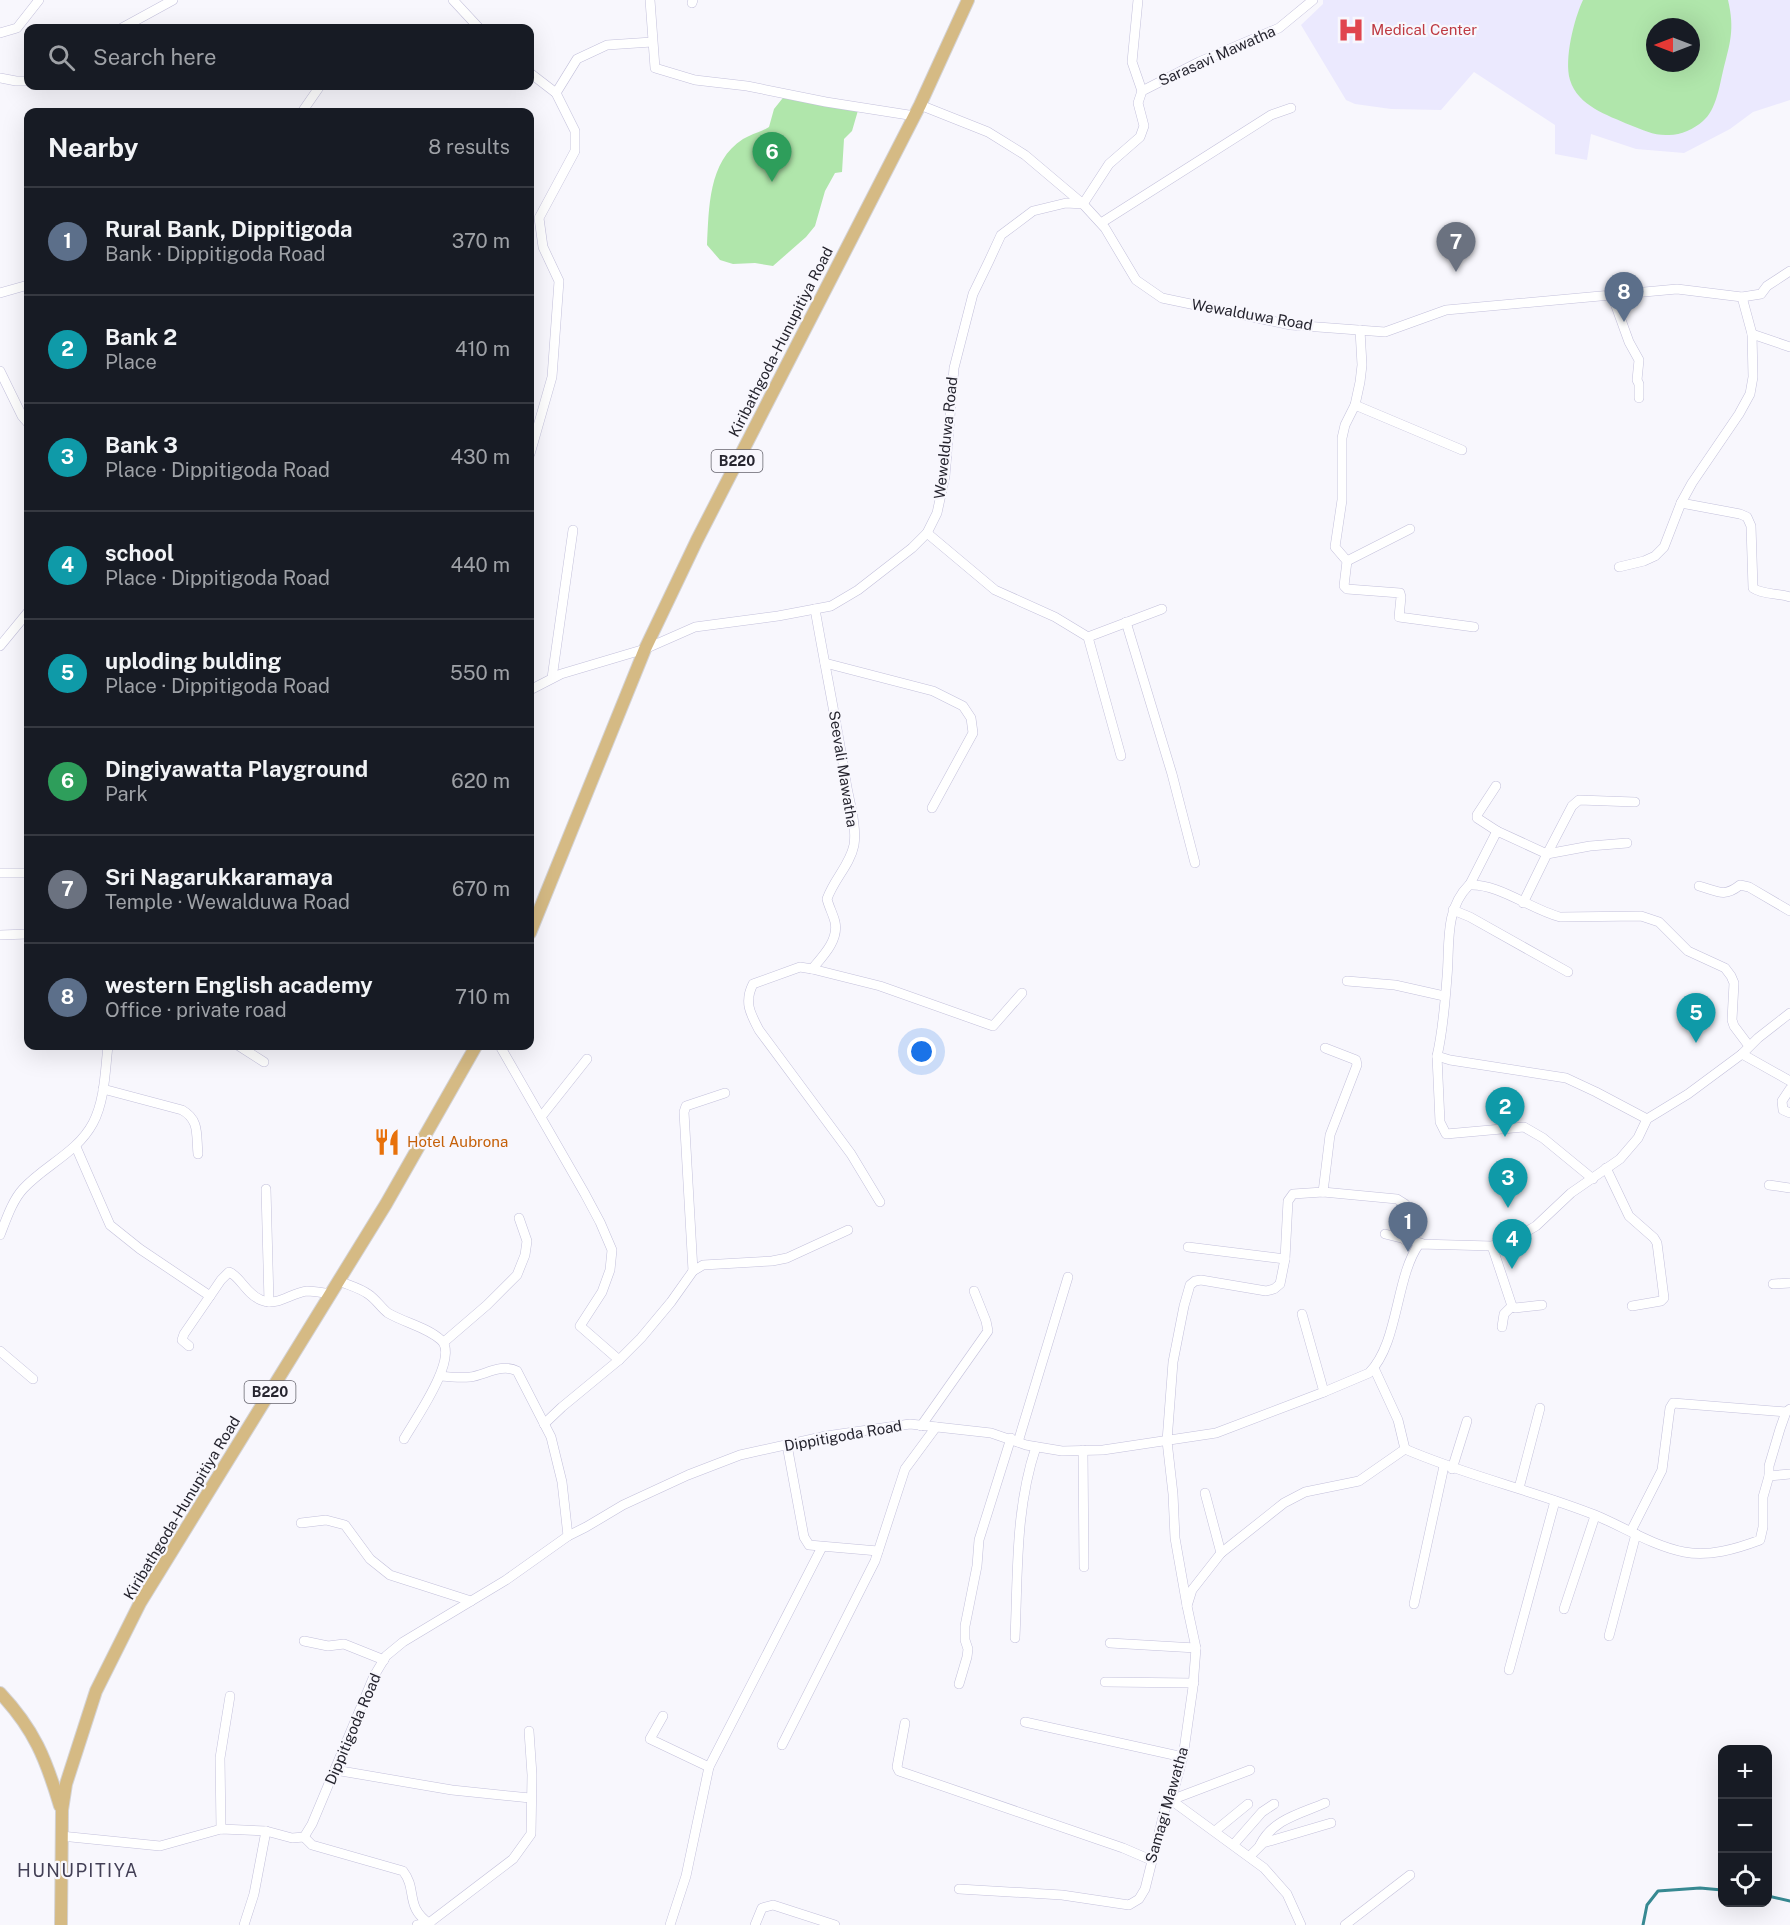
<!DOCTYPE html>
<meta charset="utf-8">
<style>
body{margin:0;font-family:"Public Sans",sans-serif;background:#242831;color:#f1f3f6}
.controls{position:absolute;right:18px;bottom:18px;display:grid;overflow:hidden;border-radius:12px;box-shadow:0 6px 24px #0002}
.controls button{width:54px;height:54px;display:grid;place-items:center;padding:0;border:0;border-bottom:2px solid #363941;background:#171b24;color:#f1f3f6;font:30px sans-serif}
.compass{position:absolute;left:1646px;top:18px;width:54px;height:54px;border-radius:50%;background:#171b24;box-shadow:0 6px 24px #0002;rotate:270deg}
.you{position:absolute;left:922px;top:1052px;width:21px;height:21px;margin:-15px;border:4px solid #fff;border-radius:50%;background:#1a73e8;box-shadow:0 0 0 9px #1a73e833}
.badge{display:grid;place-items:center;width:39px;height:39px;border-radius:50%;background:#99751f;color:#fff;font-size:20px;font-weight:700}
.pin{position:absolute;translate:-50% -50px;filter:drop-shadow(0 2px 3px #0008)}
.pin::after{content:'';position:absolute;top:32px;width:21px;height:18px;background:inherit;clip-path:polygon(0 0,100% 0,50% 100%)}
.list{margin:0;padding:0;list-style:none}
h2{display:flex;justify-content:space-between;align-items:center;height:78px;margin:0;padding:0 24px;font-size:26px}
h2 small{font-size:20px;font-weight:400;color:#9ea1a6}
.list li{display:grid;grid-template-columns:39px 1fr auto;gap:18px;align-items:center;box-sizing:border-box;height:108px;padding:0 24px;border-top:2px solid #363941}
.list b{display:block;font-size:22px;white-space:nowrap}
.list p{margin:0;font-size:20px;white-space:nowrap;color:#9ea1a6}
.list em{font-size:20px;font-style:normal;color:#9ea1a6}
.icon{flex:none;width:33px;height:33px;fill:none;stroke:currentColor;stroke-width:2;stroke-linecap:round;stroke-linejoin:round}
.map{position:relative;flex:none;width:1790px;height:1925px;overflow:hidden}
.search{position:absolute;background:#171b24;box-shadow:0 6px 24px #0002;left:24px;top:24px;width:510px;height:66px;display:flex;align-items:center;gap:15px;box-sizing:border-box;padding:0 21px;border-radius:12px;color:#9ea1a6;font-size:22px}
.panel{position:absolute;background:#171b24;box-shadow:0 6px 24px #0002;left:24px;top:108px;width:510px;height:942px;border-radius:12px}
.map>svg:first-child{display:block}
.built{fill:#ebe9fe;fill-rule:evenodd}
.green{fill:#b0e6ab;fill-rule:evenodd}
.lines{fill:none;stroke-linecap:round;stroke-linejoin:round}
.stream{stroke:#378992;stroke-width:3}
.minor-casing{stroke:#c3c0db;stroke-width:10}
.major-casing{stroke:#d4d3d5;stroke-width:14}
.minor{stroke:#fff;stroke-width:9}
.major{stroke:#d5ba84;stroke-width:12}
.labels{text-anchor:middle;stroke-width:4.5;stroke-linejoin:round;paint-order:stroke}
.shield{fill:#f8f7fd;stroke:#65646d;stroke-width:1.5}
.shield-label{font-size:14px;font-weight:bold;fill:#26252f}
.health-label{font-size:15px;fill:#be3a42;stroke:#f8f7fd;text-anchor:start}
.street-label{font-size:15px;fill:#26252f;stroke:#f8f7fd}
.food-label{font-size:15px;fill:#c56008;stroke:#f8f7fd;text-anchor:start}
.quarter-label{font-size:18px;letter-spacing:1.5px;fill:#434056;stroke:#f8f7fd}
</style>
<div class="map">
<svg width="1790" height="1925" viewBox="0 0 1790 1925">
<rect width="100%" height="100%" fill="#f8f7fd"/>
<path class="built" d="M1323,0H1790V100L1753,112L1730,129L1684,153L1636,149L1591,134L1587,160L1555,154V125L1474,72L1441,110L1391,109L1355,104L1346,100L1301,25L1323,4ZM1655,27H1691V63H1655Z"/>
<g class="green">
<path d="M1583,0H1728C1735,30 1730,43 1723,71C1719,88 1716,110 1703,121C1694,129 1681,135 1669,135C1655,136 1643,130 1630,125C1607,115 1578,106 1570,80C1564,59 1574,19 1583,0ZM1655,27H1691V63H1655Z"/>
<path d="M786,94L859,107L852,131L844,139L842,172L835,173L825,191L815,226L806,237L773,266L755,263L733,264L720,260L707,245C709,209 708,161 743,139C751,134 761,132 769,127L774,109Z"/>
</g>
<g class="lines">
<g class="stream">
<polyline points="1768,1896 1790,1901"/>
<polyline points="1643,1925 1647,1905 1658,1891 1700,1888 1722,1890"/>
</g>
<defs>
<g id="minor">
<polyline points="453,0 479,28"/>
<polyline points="650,0 655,68 695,80 747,86 826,102 915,116"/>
<polyline points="1138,0 1132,62 1142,91"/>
<polyline points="692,3 693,0"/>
<polyline points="122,28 173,0"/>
<polyline points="0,33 17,28 39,0"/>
<polyline points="530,73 556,93"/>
<polyline points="0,78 16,81 28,81"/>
<polyline points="920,105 988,132 1025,155 1083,204 1105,228 1136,280 1162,298 1291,325 1385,332 1446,310 1677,289 1742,297 1761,294 1767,286 1790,271"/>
<polyline points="302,112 320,86"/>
<polyline points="1083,204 1109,164 1140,137 1144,126 1138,103 1142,91 1199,62 1279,28 1313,0"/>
<polyline points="1101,223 1271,115 1291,108"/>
<polyline points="0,293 28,285"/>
<polyline points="1612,295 1629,342 1639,360 1637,380 1639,384 1639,398"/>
<polyline points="1360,330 1362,365 1360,382 1355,405 1345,425 1342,438 1342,500 1335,547 1347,561 1344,586 1347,589 1400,593 1401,597 1399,617 1474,627"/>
<polyline points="1752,334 1790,347"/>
<polyline points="0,371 22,416 28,423"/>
<polyline points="1355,405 1462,450"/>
<polyline points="530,454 552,377 559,281 543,247 539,218 575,151 575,131 556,93 577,59 607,45 652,42"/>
<path d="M1681,503L1740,514L1747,517L1751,526L1753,588C1763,595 1778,593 1790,597"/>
<polyline points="927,533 995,590 1055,617 1088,637 1162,609"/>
<polyline points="1347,561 1410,529"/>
<polyline points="1619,567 1644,561 1655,556 1664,547 1681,503 1692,483 1739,414 1750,394 1753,377 1752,334 1742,297"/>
<path d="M815,609C825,667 837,724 846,782C849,801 857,825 854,845C850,865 834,879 827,899C829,907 833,914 835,922C839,940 823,956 812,969L880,986L993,1026L1022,993"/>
<polyline points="1126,622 1172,774 1195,863"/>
<polyline points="1088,637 1121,756"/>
<polyline points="0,646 28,612"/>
<polyline points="825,663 933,691 963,706 971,718 973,733 932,808"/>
<polyline points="552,678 573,530"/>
<polyline points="530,690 561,674 645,649 695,627 778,616 831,606 858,590 912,548 927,533 937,513 945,476 954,368 973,294 989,261 1001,235 1033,211 1066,203 1083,204"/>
<polyline points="1496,786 1477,815 1477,818 1497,831"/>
<polyline points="0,873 28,873"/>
<polyline points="1470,884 1497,831 1547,854 1572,806 1579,800 1635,802"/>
<path d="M1699,886C1717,891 1724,898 1740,885L1749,887L1790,911"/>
<polyline points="1523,903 1547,854 1590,846 1627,843"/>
<polyline points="1453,910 1470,917 1568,972"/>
<polyline points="0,935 28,934"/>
<path d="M812,969L800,967L753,984C744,1002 750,1013 759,1030L851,1154L880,1202"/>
<polyline points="1347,981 1395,985 1444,996"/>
<polyline points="239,1046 264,1062"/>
<polyline points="500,1046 585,1194 600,1222 612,1250 610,1270 602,1292 580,1326 619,1360 562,1407 544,1424"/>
<polyline points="1742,1054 1790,1081"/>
<polyline points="1437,1056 1440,1122 1446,1134 1524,1127 1543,1138 1593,1179"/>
<path d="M103,1089L182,1110C200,1120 196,1135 198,1154"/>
<polyline points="1790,1089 1782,1101 1783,1110 1790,1113"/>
<polyline points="541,1117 587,1059"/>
<path d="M1647,1119L1596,1092L1566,1078L1450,1060L1437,1056C1443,1031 1445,1003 1447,977C1450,945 1444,910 1469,885C1498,883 1530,909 1560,917L1641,916L1659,922L1688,951L1725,968L1731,976L1734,983L1732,1020L1734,1026L1749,1046"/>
<polyline points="76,1147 110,1225 140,1249 210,1296"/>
<polyline points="1606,1168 1629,1216 1654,1238 1657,1243 1664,1298 1661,1301 1632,1306"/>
<polyline points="1769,1185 1790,1188"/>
<polyline points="266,1189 269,1302"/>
<polyline points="1323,1192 1330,1135 1357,1065 1356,1060 1325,1048"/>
<polyline points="1385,1234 1421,1243"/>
<path d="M0,1235C6,1220 12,1201 23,1189C45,1165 77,1153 93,1123C105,1100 105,1071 108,1046"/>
<polyline points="1492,1246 1512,1306 1515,1308 1542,1305"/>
<polyline points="1188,1247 1285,1259"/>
<polyline points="693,1271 684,1112 686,1106 725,1093"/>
<path d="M339,1281C348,1285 360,1288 368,1294C376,1299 381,1308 388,1313C405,1323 427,1327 441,1340C460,1357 414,1421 404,1439"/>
<polyline points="1773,1284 1790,1283"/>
<polyline points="1302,1314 1324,1392"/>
<polyline points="1502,1327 1504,1314 1512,1306"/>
<polyline points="444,1342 487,1305 517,1275 525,1255 527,1241 519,1218"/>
<path d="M189,1346L182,1340L184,1334L221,1280L229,1272C240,1276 246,1294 261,1300C278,1307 290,1293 307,1291C315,1291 323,1293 331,1294"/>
<polyline points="0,1351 33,1379"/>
<polyline points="619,1360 641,1338 671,1302 693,1271 703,1265 772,1261 787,1258 848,1230"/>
<path d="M440,1376C450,1377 459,1378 470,1377C485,1375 502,1363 517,1371L551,1437L562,1482L568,1536"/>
<polyline points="921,1426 988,1331 986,1321 974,1291"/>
<polyline points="1018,1442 1068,1277"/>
<polyline points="787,1445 804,1537 809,1545 878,1551"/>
<path d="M1405,1449C1467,1476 1532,1490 1595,1515C1624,1527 1653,1546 1684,1552C1709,1557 1736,1549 1760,1540L1763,1527V1497L1769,1476V1466L1780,1429L1786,1412L1790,1409"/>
<polyline points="1083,1450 1084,1567"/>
<polyline points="1452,1469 1467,1421"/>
<polyline points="1769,1476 1790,1474"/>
<polyline points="1519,1488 1540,1408"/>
<polyline points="1205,1493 1221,1553"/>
<polyline points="301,1523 326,1520 345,1525 370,1559 390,1575 471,1601"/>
<polyline points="1631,1531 1662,1470 1670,1408 1673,1403 1786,1412"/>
<polyline points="1414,1604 1444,1466"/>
<polyline points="1187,1606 1175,1538 1173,1494 1167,1441 1173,1362 1184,1306 1190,1285 1195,1281 1201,1280 1266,1291 1274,1289 1280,1284 1285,1259 1288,1201 1293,1194 1323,1192 1397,1199 1405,1204 1405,1240"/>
<polyline points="1564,1609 1595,1516"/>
<polyline points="1609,1636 1636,1534"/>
<path d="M1015,1638C1018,1573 1015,1509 1036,1447"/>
<polyline points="304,1641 328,1646 344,1644 384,1660"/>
<polyline points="1110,1643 1196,1648"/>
<polyline points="1509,1670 1555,1501"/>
<polyline points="1105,1682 1194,1683"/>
<polyline points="959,1684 967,1657 968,1649 965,1640 965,1626 977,1566 979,1540 1011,1438"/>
<polyline points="663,1716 650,1739 709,1767"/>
<polyline points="1025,1722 1183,1757"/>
<polyline points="905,1723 897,1767 899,1771 1123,1848 1151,1860"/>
<polyline points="782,1745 875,1561 905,1469 936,1427"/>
<polyline points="335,1770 452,1790 530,1798"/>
<polyline points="1171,1800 1264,1868 1287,1894 1301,1925"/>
<polyline points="1171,1800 1250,1770"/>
<polyline points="221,1829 220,1758 230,1696"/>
<polyline points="1215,1831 1248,1804"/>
<path d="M61,1836L160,1846L221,1829L266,1831L292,1838L304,1837L312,1824L374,1676L386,1656L403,1642L506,1580L568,1536L586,1527L623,1505L688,1475L740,1455L826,1436L910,1424L991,1433L1026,1445L1062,1451L1103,1450L1216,1433L1324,1392L1369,1373C1399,1343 1395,1278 1419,1244L1492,1246L1519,1236L1536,1226L1571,1193L1620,1159L1638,1138L1647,1119L1688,1094L1742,1054L1758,1038L1790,1013"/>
<path d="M304,1837L312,1845L403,1871C418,1890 404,1906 430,1924"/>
<polyline points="1234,1844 1262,1812 1274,1804"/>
<path d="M1260,1845C1273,1819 1300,1814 1325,1803"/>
<polyline points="1250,1856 1263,1843 1331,1823"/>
<polyline points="959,1889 1062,1895 1129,1905 1139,1899 1145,1889 1167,1801 1171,1800 1183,1757 1193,1687 1196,1648 1187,1606 1192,1590 1221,1553 1284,1503 1305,1492 1359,1481 1405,1449 1398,1420 1374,1368"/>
<polyline points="244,1925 254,1894 266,1831"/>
<polyline points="417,1925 429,1923 513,1859 531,1834 532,1775 529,1731"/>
<polyline points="670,1925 686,1876 709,1767 822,1547"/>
<polyline points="755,1925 762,1908 773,1905 835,1925"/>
<polyline points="1345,1925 1410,1875"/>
</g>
<g id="major">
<polyline points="530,933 645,649 697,540 920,105 968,0"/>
<path d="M0,1693C34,1729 46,1759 60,1806"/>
<polyline points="61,1925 62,1810 66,1784 96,1691 140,1603 386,1204 476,1046"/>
</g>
</defs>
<use href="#minor" class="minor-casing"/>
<use href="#major" class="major-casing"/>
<use href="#minor" class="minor"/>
<use href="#major" class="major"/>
</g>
<defs>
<symbol id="hospital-bare" viewBox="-9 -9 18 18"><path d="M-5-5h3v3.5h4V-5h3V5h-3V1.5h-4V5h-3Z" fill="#e0444e" stroke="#f8f7fd" stroke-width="2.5" paint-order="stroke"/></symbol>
<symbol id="restaurant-bare" viewBox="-9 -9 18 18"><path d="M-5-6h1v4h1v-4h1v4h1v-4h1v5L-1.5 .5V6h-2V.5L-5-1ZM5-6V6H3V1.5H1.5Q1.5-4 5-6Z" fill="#e8710a" stroke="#f8f7fd" stroke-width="2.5" paint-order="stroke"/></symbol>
</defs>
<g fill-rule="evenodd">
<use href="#hospital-bare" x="1332" y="11" width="38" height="38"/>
<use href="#restaurant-bare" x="368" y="1123" width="38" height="38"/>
</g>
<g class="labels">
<g class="shield">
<rect x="711.5" y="450" width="51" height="22" rx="4.5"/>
<rect x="244.5" y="1381" width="51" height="22" rx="4.5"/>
</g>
<g class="shield-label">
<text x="737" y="466">B220</text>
<text x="270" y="1397">B220</text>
</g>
<g class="health-label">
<text x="1371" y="35">Medical Center</text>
</g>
<g class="street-label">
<text transform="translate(1217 56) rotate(-24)" y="5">Sarasavi Mawatha</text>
<text transform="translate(1252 315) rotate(10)" y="5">Wewalduwa Road</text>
<text transform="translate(781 342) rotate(-63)" y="5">Kiribathgoda-Hunupitiya Road</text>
<text transform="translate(946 438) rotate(-84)" y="5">Wewelduwa Road</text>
<text transform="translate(843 769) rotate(81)" y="5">Seevali Mawatha</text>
<text transform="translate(843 1436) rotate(-10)" y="5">Dippitigoda Road</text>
<text transform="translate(182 1508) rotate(-59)" y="5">Kiribathgoda-Hunupitiya Road</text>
<text transform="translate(353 1729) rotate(-67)" y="5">Dippitigoda Road</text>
<text transform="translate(1167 1805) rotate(-74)" y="5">Samagi Mawatha</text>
</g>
<g class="food-label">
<text x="407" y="1147">Hotel Aubrona</text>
</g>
<g class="quarter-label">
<text x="78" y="1877">HUNUPITIYA</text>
</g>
</g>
</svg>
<div class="controls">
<button>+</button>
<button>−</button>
<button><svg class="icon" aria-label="locate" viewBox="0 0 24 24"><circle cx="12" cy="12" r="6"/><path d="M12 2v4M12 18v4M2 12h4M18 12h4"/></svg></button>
</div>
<svg class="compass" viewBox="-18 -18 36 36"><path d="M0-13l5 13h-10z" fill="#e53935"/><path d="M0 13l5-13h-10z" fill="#9ea1a6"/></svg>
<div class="you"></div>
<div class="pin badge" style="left:1408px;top:1252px;background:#5c6f8a">1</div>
<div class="pin badge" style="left:1505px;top:1137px;background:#0f9aa8">2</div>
<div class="pin badge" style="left:1508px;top:1208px;background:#0f9aa8">3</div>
<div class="pin badge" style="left:1512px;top:1269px;background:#0f9aa8">4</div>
<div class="pin badge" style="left:1696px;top:1043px;background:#0f9aa8">5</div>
<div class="pin badge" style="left:772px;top:182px;background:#2e9e5b">6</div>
<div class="pin badge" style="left:1456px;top:272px;background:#6b7280">7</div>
<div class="pin badge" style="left:1624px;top:322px;background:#5c6f8a">8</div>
<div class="search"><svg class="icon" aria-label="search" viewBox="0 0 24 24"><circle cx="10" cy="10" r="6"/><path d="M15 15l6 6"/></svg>Search here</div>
<section class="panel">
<h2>Nearby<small>8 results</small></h2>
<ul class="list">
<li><span class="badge" style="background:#5c6f8a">1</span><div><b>Rural Bank, Dippitigoda</b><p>Bank · Dippitigoda Road</p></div><em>370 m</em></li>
<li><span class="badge" style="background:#0f9aa8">2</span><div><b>Bank 2</b><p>Place</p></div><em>410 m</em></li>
<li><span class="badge" style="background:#0f9aa8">3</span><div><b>Bank 3</b><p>Place · Dippitigoda Road</p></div><em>430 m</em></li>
<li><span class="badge" style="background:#0f9aa8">4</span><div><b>school</b><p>Place · Dippitigoda Road</p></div><em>440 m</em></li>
<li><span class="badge" style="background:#0f9aa8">5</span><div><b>uploding bulding</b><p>Place · Dippitigoda Road</p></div><em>550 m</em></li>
<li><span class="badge" style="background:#2e9e5b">6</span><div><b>Dingiyawatta Playground</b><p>Park</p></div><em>620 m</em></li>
<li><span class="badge" style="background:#6b7280">7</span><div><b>Sri Nagarukkaramaya</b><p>Temple · Wewalduwa Road</p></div><em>670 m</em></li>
<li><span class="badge" style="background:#5c6f8a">8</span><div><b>western English academy</b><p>Office · private road</p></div><em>710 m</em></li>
</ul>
</section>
</div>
